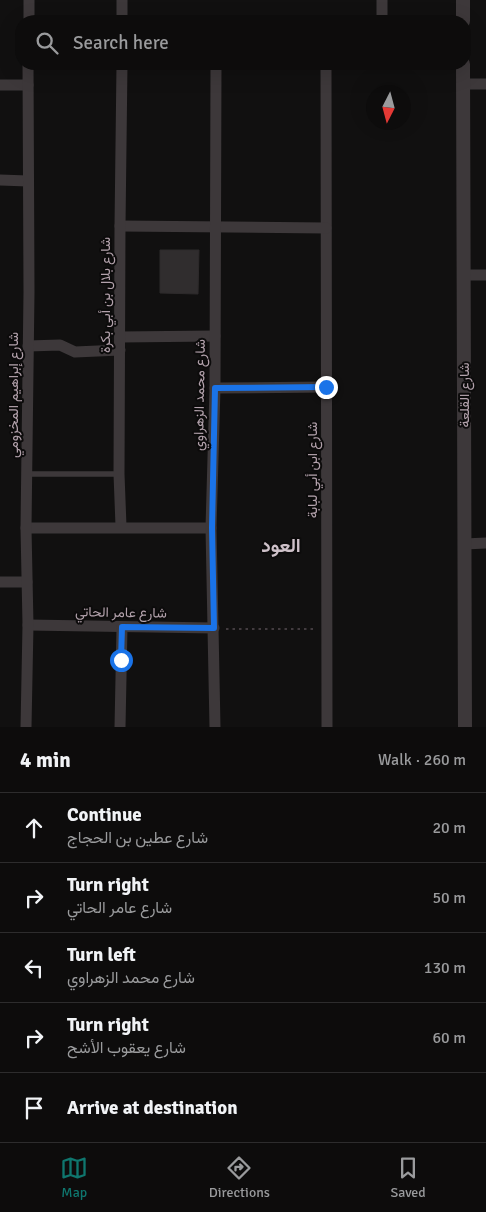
<!DOCTYPE html>
<meta charset="utf-8">
<style>
body{margin:0;font-family:Signika,Vazirmatn,sans-serif;background:#1b1a1a;color:#f1f3f6}
.compass{position:absolute;left:366px;top:85px;width:45px;height:45px;border-radius:50%;background:#0d0c0c;box-shadow:0 5px 20px #0002;rotate:186deg}
.stop{position:absolute;width:15px;height:15px;margin:-11px;border:4px solid #1a73e8;border-radius:50%;background:#fff}
.stop.end{background:#1a73e8;border-color:#fff;box-shadow:0 1px 5px #0008}
.list{margin:0;padding:0;list-style:none}
h2{display:flex;justify-content:space-between;align-items:center;height:65px;margin:0;padding:0 20px;font-size:21px}
h2 small{font-size:16px;font-weight:400;color:#9a9b9d}
.list li{display:grid;grid-template-columns:32px 1fr auto;gap:15px;align-items:center;box-sizing:border-box;height:70px;padding:0 20px;border-top:1px solid #2d2c2d}
.list b{display:block;font-size:19px;white-space:nowrap}
.list p{margin:0;font-size:16px;white-space:nowrap;color:#9a9b9d}
.list em{font-size:16px;font-style:normal;color:#9a9b9d}
.icon{flex:none;width:28px;height:28px;fill:none;stroke:currentColor;stroke-width:2;stroke-linecap:round;stroke-linejoin:round}
.map{position:relative;flex:none;width:486px;height:727px;overflow:hidden}
.search{position:absolute;background:#0d0c0c;box-shadow:0 5px 20px #0002;left:15px;right:15px;top:15px;height:55px;display:flex;align-items:center;gap:12px;box-sizing:border-box;padding:0 18px;border-radius:20px;color:#9a9b9d;font-size:19px}
.sheet{height:415px;background:#0d0c0c}
nav{display:flex;justify-content:space-around;align-items:center;box-sizing:border-box;height:70px;border-top:1px solid #2d2c2d;background:#0d0c0c;font-size:14px;color:#9a9b9d}
nav a{display:grid;justify-items:center;gap:2px}
nav .on{color:#0f766e}
.map>svg:first-child{display:block}
.building{fill:#302d2e;stroke:#2d2a2b}
.lines{fill:none;stroke-linecap:round;stroke-linejoin:round}
.path{stroke:#423b3f;stroke-width:2;stroke-dasharray:2.5 4;stroke-linecap:butt}
.service{stroke:#3d383a;stroke-width:5.5}
.minor{stroke:#3d383a;stroke-width:11}
.tertiary{stroke:#3d383a;stroke-width:14}
.route{stroke:#1a73e8;stroke-width:6}
.labels{text-anchor:middle;stroke-width:4;stroke-linejoin:round;paint-order:stroke}
.street-label{font-size:14px;fill:#b2a1ab;stroke:#0c0b0b}
.district-label{font-size:19px;font-weight:bold;fill:#cec1c9;stroke:#0c0b0b}
</style>
<div class="map">
<svg width="486" height="727" viewBox="0 0 486 727">
<rect width="100%" height="100%" fill="#111010"/>
<polygon class="building" points="160,250 199,250 198,294 160,293"/>
<g class="lines">
<polyline class="path" points="226,629 317,629"/>
<polyline class="service" points="28,474 119,474"/>
<g class="minor">
<polyline points="122,0 122,21"/>
<polyline points="382,0 382,21"/>
<polyline points="29,21 29,0"/>
<polyline points="326,64 327,727"/>
<polyline points="463,84 486,84"/>
<polyline points="0,85 28,85"/>
<polyline points="0,180 28,181"/>
<polyline points="120,226 326,228"/>
<polyline points="463,275 486,275"/>
<polyline points="120,337 215,336"/>
<polyline points="28,346 60,345 75,352 120,350"/>
<polyline points="215,388 326,387"/>
<polyline points="121,526 119,474 120,226 122,64"/>
<polyline points="26,528 211,528"/>
<polyline points="465,544 486,543"/>
<polyline points="0,582 27,582"/>
<polyline points="28,625 214,628"/>
<polyline points="26,727 28,625 26,528 29,292 28,64"/>
<polyline points="120,727 122,627"/>
<polyline points="215,727 211,528 215,388 216,64"/>
</g>
<g class="tertiary">
<polyline points="463,21 463,0"/>
<polyline points="463,64 465,727"/>
</g>
</g>
<g class="lines">
<polyline class="route" points="121,660 122,627 214,628 212,528 215,388 326,387"/>
</g>
<g class="labels">
<g class="street-label">
<text transform="translate(105 295) rotate(-90)" y="5">شارع بلال بن أبي بكرة</text>
<text transform="translate(13 395) rotate(-90)" y="5">شارع إبراهيم المخزومي</text>
<text transform="translate(199 395) rotate(-89)" y="5">شارع محمد الزهراوي</text>
<text transform="translate(464 395) rotate(-90)" y="5">شارع القلعة</text>
<text transform="translate(312 470) rotate(-90)" y="5">شارع ابن أبي لبابة</text>
<text transform="translate(121 612) rotate(1)" y="5">شارع عامر الحاتي</text>
</g>
<g class="district-label">
<text x="281" y="552">العود</text>
</g>
</g>
</svg>
<svg class="compass" viewBox="-18 -18 36 36"><path d="M0-13l5 13h-10z" fill="#e53935"/><path d="M0 13l5-13h-10z" fill="#9a9b9d"/></svg>
<div class="stop" style="left:121px;top:660px"></div>
<div class="stop end" style="left:326px;top:387px"></div>
<div class="search"><svg class="icon" aria-label="search" viewBox="0 0 24 24"><circle cx="10" cy="10" r="6"/><path d="M15 15l6 6"/></svg>Search here</div>
</div>
<section class="sheet">
<h2>4 min<small>Walk · 260 m</small></h2>
<ul class="list">
<li><svg class="icon" aria-label="ahead" viewBox="0 0 24 24"><path d="M12 20V5M6 11l6-6 6 6"/></svg><div><b>Continue</b><p>شارع عطين بن الحجاج</p></div><em>20 m</em></li>
<li><svg class="icon" aria-label="right" viewBox="0 0 24 24"><path d="M7 20v-9h11M14 6l5 5-5 5"/></svg><div><b>Turn right</b><p>شارع عامر الحاتي</p></div><em>50 m</em></li>
<li><svg class="icon" aria-label="left" viewBox="0 0 24 24"><path d="M17 20v-9H6M10 6l-5 5 5 5"/></svg><div><b>Turn left</b><p>شارع محمد الزهراوي</p></div><em>130 m</em></li>
<li><svg class="icon" aria-label="right" viewBox="0 0 24 24"><path d="M7 20v-9h11M14 6l5 5-5 5"/></svg><div><b>Turn right</b><p>شارع يعقوب الأشح</p></div><em>60 m</em></li>
<li><svg class="icon" aria-label="arrive" viewBox="0 0 24 24"><path d="M6 21V4h12l-3 4 3 4H6"/></svg><div><b>Arrive at destination</b></div></li>
</ul>
</section>
<nav>
<a class="on"><svg class="icon" aria-label="map" viewBox="0 0 24 24"><path d="M3 6l6-2 6 2 6-2v14l-6 2-6-2-6 2zM9 4v14M15 6v14"/></svg>Map</a>
<a><svg class="icon" aria-label="directions" viewBox="0 0 24 24"><path d="M12 3l9 9-9 9-9-9zM9 14v-3h6M13 9l2 2-2 2"/></svg>Directions</a>
<a><svg class="icon" aria-label="saved" viewBox="0 0 24 24"><path d="M7 4h10v16l-5-4-5 4z"/></svg>Saved</a>
</nav>
